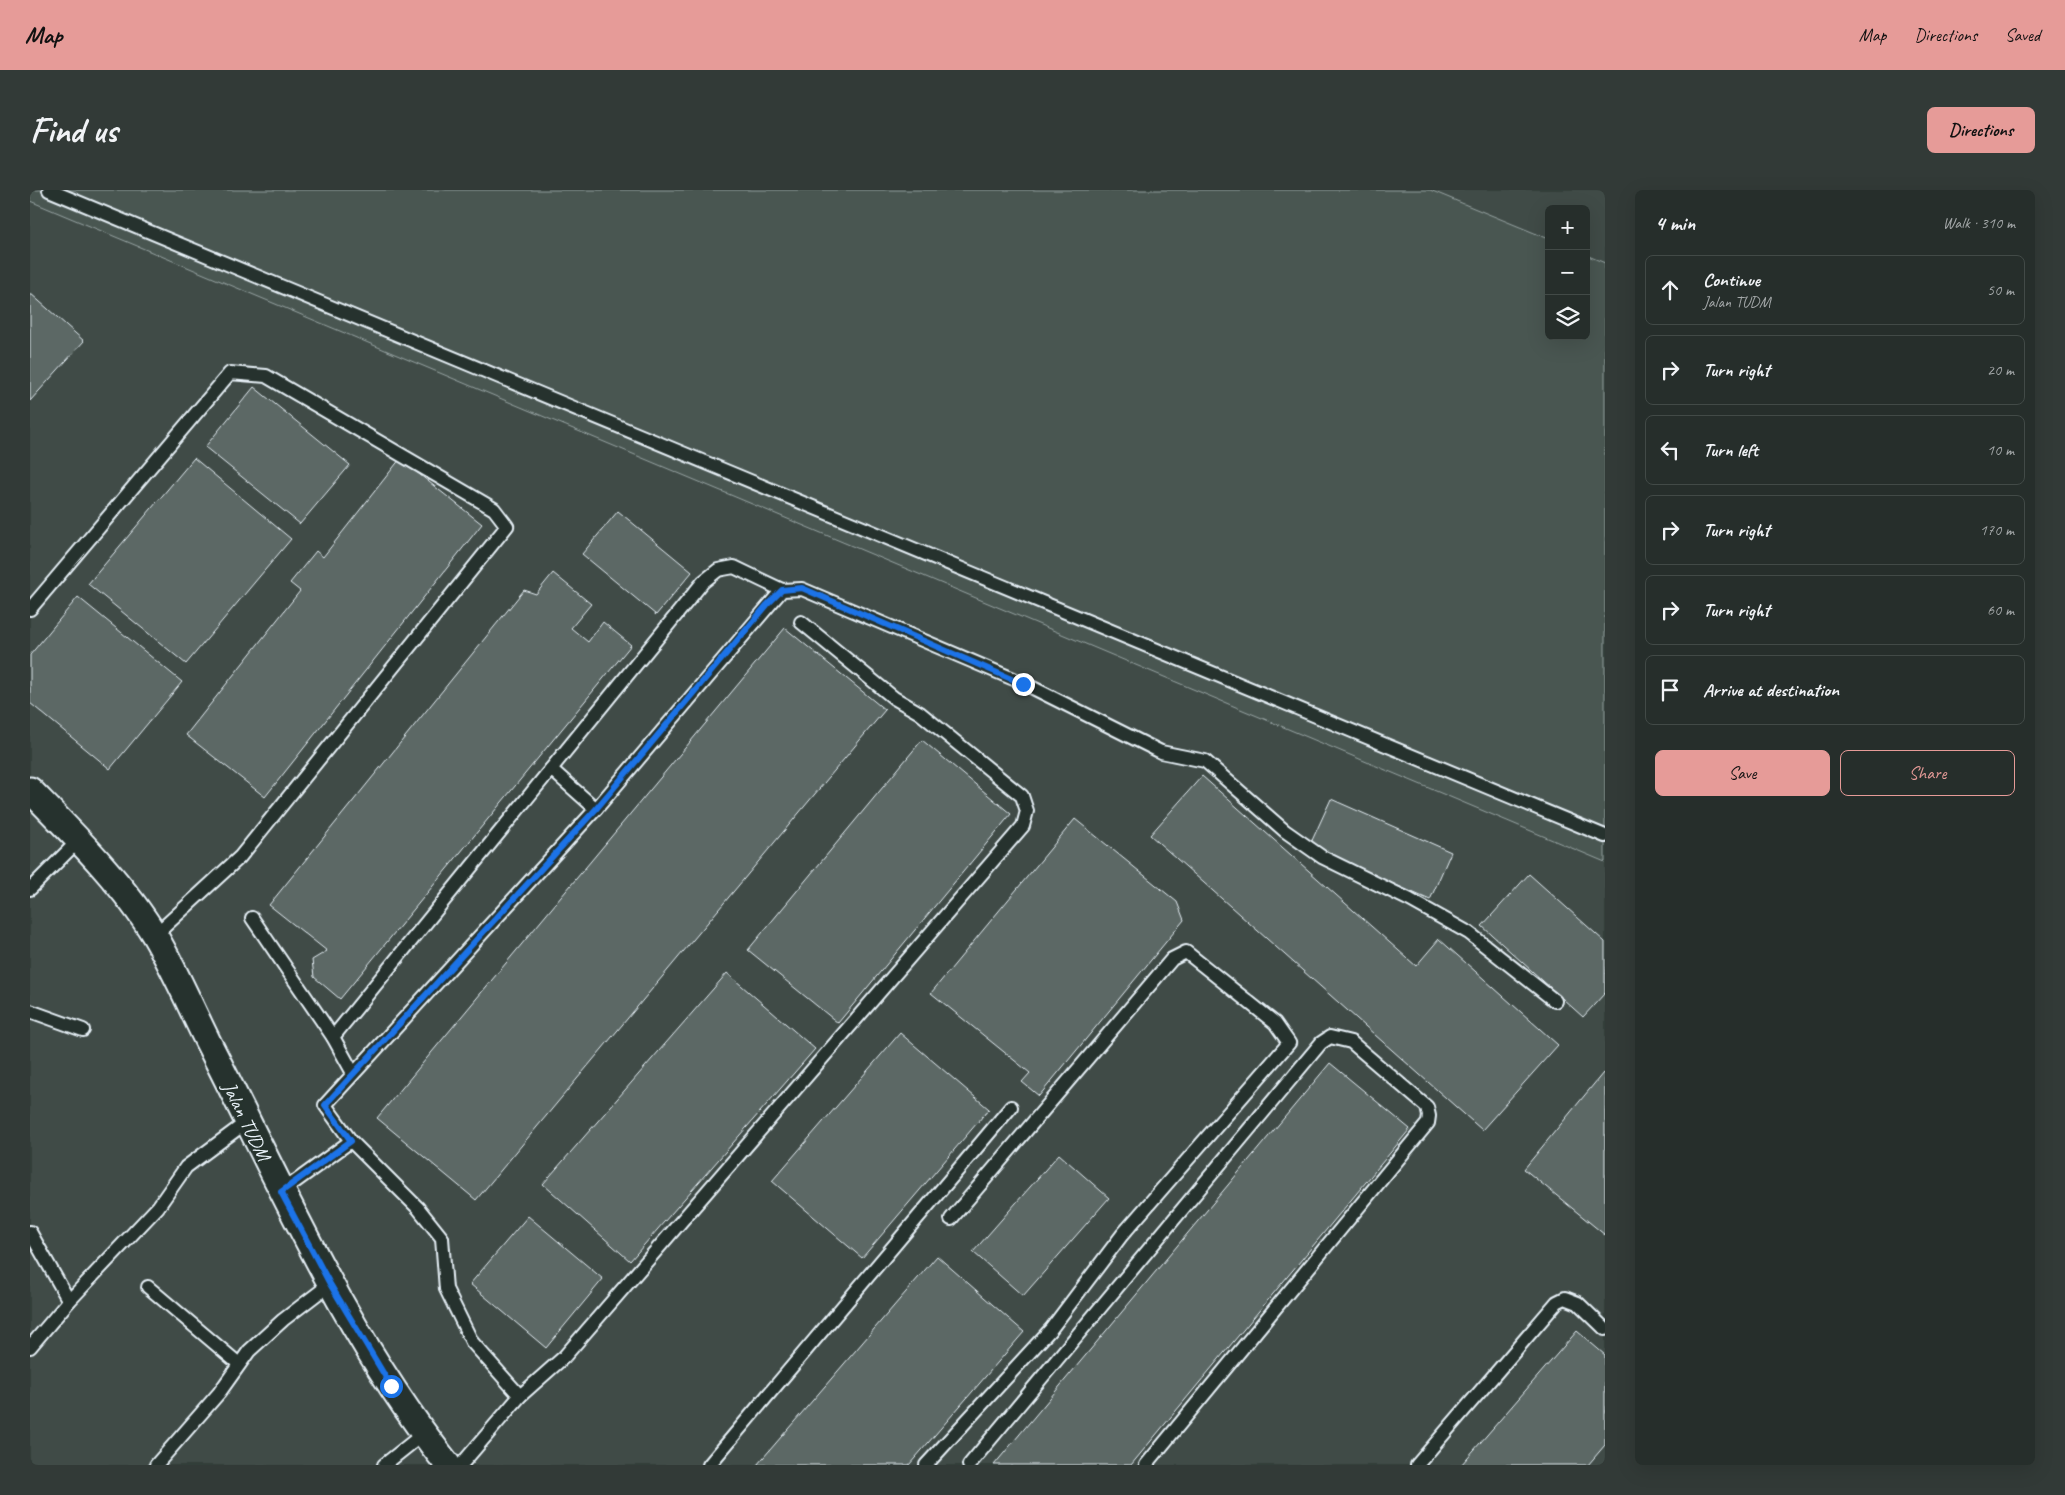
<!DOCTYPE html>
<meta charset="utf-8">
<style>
body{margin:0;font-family:Caveat,sans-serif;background:#323a37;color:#f1f3f6}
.controls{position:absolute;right:15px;top:15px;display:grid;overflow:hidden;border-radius:8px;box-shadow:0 5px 20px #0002}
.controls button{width:45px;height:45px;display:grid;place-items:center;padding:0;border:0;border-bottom:1px solid #424a47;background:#262e2b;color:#f1f3f6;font:25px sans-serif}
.stop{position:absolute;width:15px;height:15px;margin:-11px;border:4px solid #1a73e8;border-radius:50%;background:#fff}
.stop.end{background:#1a73e8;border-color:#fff;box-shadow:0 1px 5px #0008}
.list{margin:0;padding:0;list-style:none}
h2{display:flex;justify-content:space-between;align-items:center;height:65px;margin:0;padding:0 20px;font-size:21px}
h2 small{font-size:16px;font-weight:400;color:#a4a8a9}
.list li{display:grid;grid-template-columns:32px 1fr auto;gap:15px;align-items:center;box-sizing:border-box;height:70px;margin:0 10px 10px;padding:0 10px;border:1px solid #424a47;border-radius:8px}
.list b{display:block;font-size:19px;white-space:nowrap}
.list p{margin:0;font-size:16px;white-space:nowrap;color:#a4a8a9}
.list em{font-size:16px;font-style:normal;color:#a4a8a9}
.actions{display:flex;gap:10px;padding:15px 20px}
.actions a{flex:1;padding:11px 0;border:1px solid #e69b98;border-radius:8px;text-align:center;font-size:18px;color:#e69b98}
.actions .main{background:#e69b98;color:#111}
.icon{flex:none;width:28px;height:28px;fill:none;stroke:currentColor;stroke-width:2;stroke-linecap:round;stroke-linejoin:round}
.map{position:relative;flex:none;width:1575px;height:1275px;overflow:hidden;border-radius:8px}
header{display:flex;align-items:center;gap:30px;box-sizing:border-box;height:70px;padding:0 25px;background:#e69b98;color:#111}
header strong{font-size:24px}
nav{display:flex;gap:28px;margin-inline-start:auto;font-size:18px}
.intro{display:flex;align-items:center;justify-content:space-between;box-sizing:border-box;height:120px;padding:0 30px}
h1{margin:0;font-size:35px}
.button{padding:12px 22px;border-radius:8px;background:#e69b98;color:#111;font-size:18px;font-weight:700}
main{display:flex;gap:30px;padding:0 30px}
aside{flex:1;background:#262e2b;border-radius:8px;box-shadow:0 5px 20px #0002}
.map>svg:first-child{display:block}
.built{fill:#3f4b46;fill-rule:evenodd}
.green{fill:#495651;stroke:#98a4a4}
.building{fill:#5c6865;stroke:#e8f1f8}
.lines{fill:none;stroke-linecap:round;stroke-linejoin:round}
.service-casing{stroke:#e8f1f8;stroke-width:16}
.minor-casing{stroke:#e8f1f8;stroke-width:29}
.service{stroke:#26332d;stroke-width:12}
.minor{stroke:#26332d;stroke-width:25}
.route{stroke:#1a73e8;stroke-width:6}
.labels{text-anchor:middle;stroke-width:4;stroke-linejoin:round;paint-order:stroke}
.street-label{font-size:20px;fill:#e8f1f8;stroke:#26332d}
</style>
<header>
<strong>Map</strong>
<nav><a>Map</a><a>Directions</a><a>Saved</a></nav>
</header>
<div class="intro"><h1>Find us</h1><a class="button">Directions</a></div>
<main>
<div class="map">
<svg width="1575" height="1275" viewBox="0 0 1575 1275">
<rect width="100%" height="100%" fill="#323e39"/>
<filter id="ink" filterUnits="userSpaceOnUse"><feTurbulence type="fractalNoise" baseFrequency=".02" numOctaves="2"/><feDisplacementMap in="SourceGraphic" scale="10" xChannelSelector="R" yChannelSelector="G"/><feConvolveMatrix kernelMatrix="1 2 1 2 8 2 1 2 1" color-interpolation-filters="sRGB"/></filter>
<g filter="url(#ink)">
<path class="built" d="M0,0H1575V1275H0ZM1519,19H1556V146H1519Z"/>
<polygon class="green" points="0,0 1400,0 1519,49 1519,146 1556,146 1556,65 1575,73 1575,672 0,11"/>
<g class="building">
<polygon points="0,103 54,151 0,211"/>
<polygon points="224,197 320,275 270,334 175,257"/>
<polygon points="164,268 261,349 156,474 58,394"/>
<polygon points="370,269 452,334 235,607 156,545 270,401 260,393 286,361 293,367"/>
<polygon points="588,321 662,382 626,425 552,364"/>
<polygon points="523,383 561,414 541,438 558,452 573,432 601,455 310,809 284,787 282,770 297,761 239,715 494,400 506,404"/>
<polygon points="48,407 152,492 80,579 0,513 0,465"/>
<polygon points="755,438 855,520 446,1010 347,928"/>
<polygon points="892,550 981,624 808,833 718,760"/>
<polygon points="1172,586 1386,776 1409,749 1528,855 1452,940 1120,645"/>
<polygon points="1301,609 1421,662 1400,710 1279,657"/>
<polygon points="1045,629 1147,712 1154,730 1009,906 992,892 1000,883 901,803"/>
<polygon points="1499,684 1575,752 1575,803 1553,827 1452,736"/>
<polygon points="697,783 785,859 600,1071 513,994"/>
<polygon points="870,843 959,919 832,1068 742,991"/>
<polygon points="1300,873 1380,939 1101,1275 964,1275"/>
<polygon points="1573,883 1575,885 1575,1045 1494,979"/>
<polygon points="1029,964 1079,1008 993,1106 943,1062"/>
<polygon points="498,1026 573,1089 516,1158 440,1094"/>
<polygon points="907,1066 994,1142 879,1275 727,1275"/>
<polygon points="1547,1141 1575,1165 1575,1255 1558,1275 1431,1275"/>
</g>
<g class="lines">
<defs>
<g id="service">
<polyline points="19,0 1575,646"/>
<polyline points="0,419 200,183 236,186 464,319 477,336 210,667 124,746"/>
<polyline points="521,579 566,619"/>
<polyline points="0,699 48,651"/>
<polyline points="222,728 303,847 323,883"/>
<polyline points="0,821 53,840"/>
<polyline points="303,847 673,392 688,380 704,377 752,400"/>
<polyline points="321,951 388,1018 412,1048 416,1099 442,1152 490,1206"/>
<polyline points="251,1002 321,951 295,915 566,619 752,400 772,399 993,493 1131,562 1175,571 1255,641 1292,667 1380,710 1439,743 1525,811"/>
<polyline points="0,1042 39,1111"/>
<polyline points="118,1097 209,1174"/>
<polyline points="0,1157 39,1111 128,1017 156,977 218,931"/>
<polyline points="126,1275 189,1203 219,1161 253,1130 300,1094"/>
<polyline points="354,1275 393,1244"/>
<polyline points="431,1275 490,1206 534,1167 993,636 997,621 992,606 890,523 864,508 771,432"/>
<polyline points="679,1275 981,917"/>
<polyline points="896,1275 1021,1139 1092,1045 1259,853 1245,833 1156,762 1142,769 921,1029"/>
<polyline points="939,1275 1291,853 1300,847 1321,852 1397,917 1399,926 1398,933 1116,1275"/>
<polyline points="1387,1275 1527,1112 1535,1108 1548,1113 1575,1139"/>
</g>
<path id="minor" d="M0,600C43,644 93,693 125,746C145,780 161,818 179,854C252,997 317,1148 418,1275"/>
</defs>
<use href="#service" class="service-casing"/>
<use href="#minor" class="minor-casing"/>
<use href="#service" class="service"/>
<use href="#minor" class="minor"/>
</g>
</g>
<g class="lines" filter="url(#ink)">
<polyline class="route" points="361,1196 300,1094 251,1002 321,951 295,915 566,619 737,415 752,400 772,398 993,494"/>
</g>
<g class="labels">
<g class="street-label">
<text transform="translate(217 931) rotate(64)" y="7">Jalan TUDM</text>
</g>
</g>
</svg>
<div class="controls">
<button>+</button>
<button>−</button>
<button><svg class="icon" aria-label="layers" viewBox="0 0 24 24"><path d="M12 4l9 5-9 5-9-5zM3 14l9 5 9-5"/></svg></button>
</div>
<div class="stop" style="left:361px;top:1196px"></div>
<div class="stop end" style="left:993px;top:494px"></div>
</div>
<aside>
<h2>4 min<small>Walk · 310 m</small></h2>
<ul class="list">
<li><svg class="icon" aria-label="ahead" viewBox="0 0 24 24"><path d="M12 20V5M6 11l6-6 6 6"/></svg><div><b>Continue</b><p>Jalan TUDM</p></div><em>50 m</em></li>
<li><svg class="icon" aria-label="right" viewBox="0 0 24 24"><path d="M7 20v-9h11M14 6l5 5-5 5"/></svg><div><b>Turn right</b></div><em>20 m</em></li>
<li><svg class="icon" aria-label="left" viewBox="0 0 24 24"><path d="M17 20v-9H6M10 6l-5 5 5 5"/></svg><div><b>Turn left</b></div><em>10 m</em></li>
<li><svg class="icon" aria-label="right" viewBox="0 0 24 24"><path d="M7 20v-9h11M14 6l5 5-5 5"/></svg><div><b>Turn right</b></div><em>170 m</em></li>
<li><svg class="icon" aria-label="right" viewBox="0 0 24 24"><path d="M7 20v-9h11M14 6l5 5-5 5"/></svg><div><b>Turn right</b></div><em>60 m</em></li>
<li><svg class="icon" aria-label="arrive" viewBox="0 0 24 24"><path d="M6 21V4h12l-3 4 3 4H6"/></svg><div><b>Arrive at destination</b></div></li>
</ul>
<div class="actions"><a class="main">Save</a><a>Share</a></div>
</aside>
</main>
